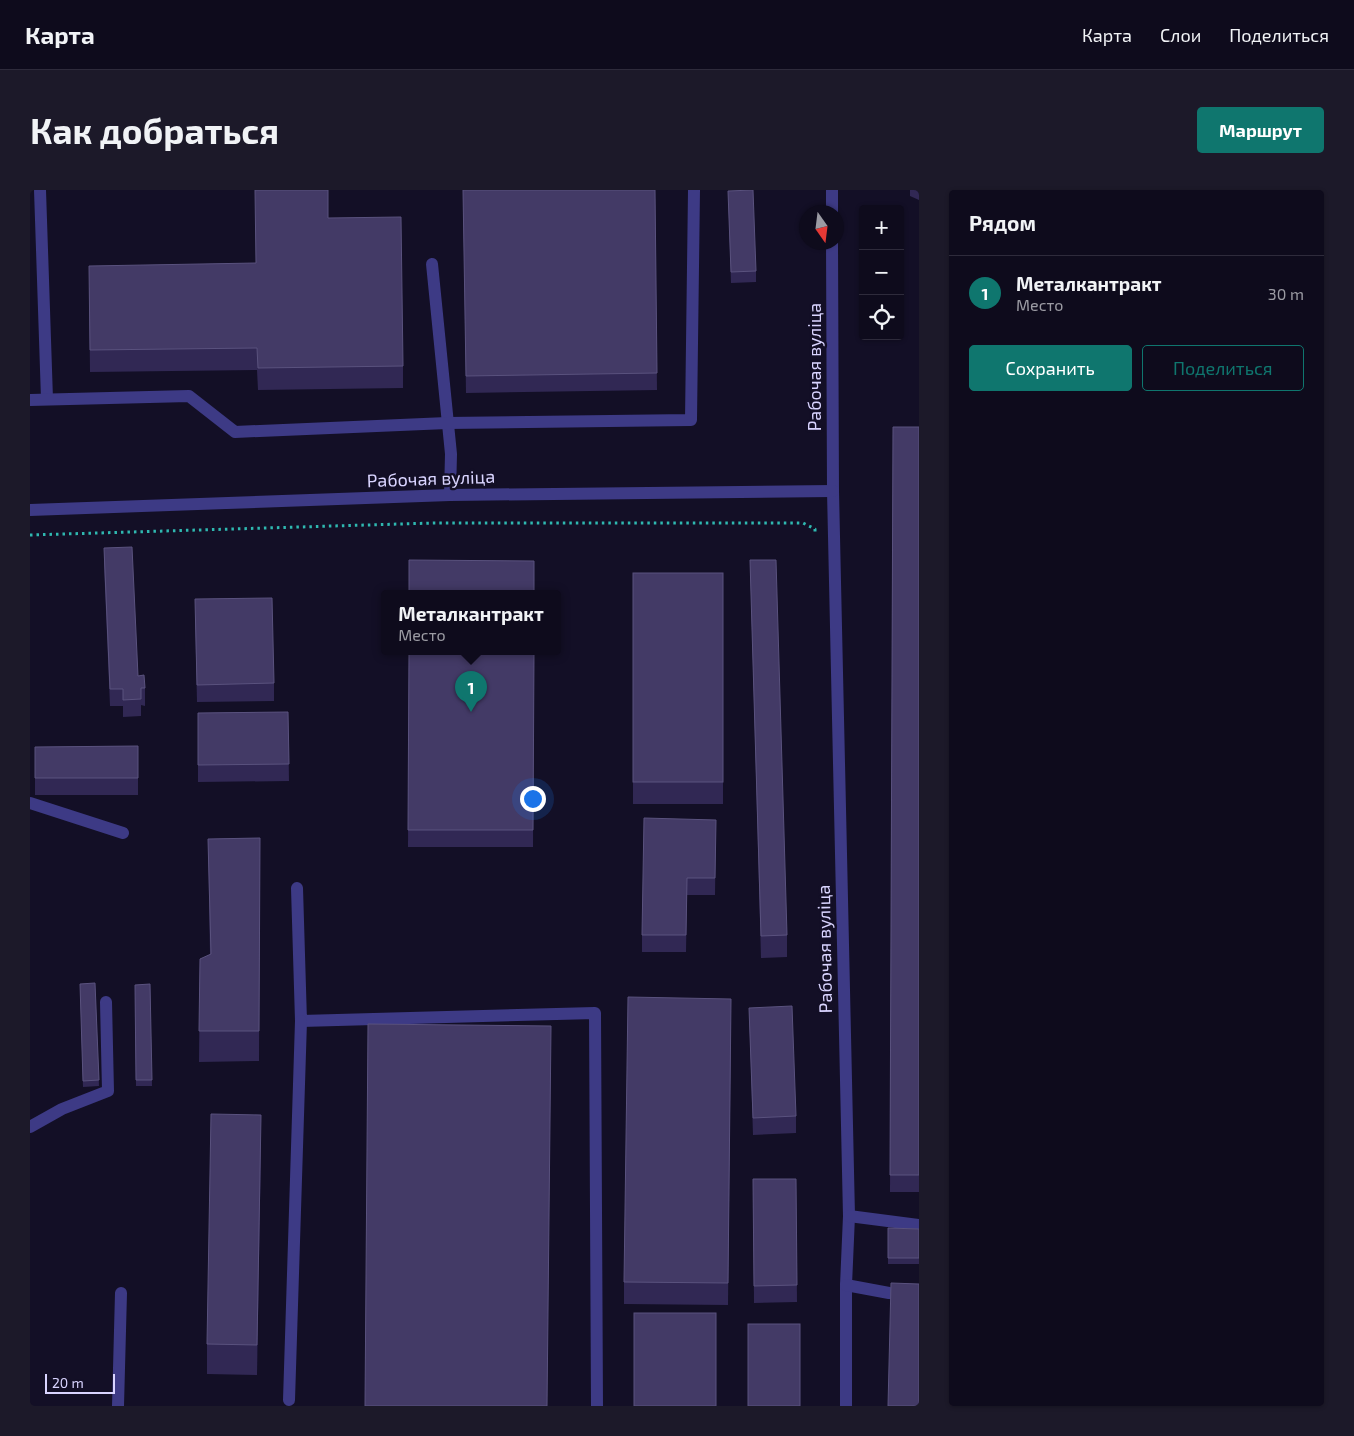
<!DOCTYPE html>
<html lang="ru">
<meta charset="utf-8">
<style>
body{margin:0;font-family:"Exo 2",sans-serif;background:#1c1929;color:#f1f3f6}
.controls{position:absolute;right:15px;top:15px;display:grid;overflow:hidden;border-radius:5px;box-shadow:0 1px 4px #0004}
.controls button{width:45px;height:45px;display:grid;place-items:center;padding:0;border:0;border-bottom:1px solid #2e2b3b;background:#0e0b1c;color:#f1f3f6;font:25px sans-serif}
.compass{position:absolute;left:769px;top:15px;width:45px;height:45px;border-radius:50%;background:#0e0b1c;box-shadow:0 1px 4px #0004;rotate:166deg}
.scale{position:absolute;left:15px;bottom:12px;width:70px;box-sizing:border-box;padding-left:5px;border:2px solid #d9d4ff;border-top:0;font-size:14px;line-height:18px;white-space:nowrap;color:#d9d4ff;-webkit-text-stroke:4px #130f26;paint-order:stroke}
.you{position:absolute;left:502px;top:608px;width:18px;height:18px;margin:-12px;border:4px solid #fff;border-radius:50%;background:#1a73e8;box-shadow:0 0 0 8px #1a73e833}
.badge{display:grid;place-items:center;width:32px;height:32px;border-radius:50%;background:#0f766e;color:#fff;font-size:16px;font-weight:700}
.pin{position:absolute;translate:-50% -41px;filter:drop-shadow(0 1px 2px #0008)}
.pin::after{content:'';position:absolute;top:26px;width:18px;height:15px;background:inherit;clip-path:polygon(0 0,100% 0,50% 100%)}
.popup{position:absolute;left:351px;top:400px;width:180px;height:65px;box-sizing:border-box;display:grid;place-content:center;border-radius:5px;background:#0e0b1c;filter:drop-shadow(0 1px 4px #0005);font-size:16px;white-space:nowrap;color:#9b9ba3}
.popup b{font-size:19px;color:#f1f3f6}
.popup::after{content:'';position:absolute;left:50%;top:100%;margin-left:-10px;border:10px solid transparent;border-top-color:#0e0b1c}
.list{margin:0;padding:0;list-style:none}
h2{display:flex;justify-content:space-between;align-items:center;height:65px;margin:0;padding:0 20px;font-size:21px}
h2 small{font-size:16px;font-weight:400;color:#9b9ba3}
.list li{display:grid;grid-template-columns:32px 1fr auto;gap:15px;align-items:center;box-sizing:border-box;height:75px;padding:0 20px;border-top:1px solid #2e2b3b}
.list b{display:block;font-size:19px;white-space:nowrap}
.list p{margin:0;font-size:16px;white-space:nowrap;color:#9b9ba3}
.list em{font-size:16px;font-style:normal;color:#9b9ba3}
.actions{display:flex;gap:10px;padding:15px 20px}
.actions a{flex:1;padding:11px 0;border:1px solid #0f766e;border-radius:5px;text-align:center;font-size:18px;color:#0f766e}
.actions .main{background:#0f766e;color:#fff}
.icon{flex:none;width:28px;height:28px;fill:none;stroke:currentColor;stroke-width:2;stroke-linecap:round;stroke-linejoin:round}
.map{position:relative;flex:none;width:889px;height:1216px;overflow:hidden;border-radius:5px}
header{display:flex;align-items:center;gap:30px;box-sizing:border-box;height:70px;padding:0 25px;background:#0e0b1c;border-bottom:1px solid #2e2b3b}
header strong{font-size:24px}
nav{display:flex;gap:28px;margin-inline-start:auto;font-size:18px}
.intro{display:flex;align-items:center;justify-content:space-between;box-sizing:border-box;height:120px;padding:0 30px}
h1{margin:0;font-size:35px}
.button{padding:12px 22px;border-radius:5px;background:#0f766e;color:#fff;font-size:18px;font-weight:700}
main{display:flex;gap:30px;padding:0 30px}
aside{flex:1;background:#0e0b1c;border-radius:5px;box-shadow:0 1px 4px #0004}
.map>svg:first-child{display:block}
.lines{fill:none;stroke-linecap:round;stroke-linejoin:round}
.path{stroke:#2fb8b0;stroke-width:3;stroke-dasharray:2.5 4;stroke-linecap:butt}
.minor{stroke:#3d3a85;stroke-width:12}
.wall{fill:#312854}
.shaded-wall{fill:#1d163a}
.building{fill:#433a66;stroke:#5a527e}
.labels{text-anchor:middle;stroke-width:5;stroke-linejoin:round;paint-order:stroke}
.street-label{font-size:18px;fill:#d9d4ff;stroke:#130f26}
</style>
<header>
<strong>Карта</strong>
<nav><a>Карта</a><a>Слои</a><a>Поделиться</a></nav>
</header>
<div class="intro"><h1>Как добраться</h1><a class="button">Маршрут</a></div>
<main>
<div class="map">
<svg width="889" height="1216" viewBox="0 0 889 1216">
<rect width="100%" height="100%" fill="#130f26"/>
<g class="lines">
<polyline class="path" points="0,345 404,333 773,333 785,339 785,342"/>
<g class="minor">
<polyline points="10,0 17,209"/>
<polyline points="802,0 802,22"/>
<polyline points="802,52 803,301 819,1026 816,1095 816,1216"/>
<polyline points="402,74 421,264 420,305"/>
<polyline points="0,210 159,206 205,242 417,233 661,230 664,0"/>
<polyline points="0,320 420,305 803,301"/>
<polyline points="0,613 93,643"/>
<polyline points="267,698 271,831 565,823 567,1216"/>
<polyline points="0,937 32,919 78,901 76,812"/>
<polyline points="819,1026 889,1035"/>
<polyline points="816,1095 859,1103 889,1105"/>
<polyline points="259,1210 271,831"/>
<polyline points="88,1216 91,1103"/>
</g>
</g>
<g class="wall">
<polygon points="433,0 625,0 627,200 436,203"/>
<polygon points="880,0 889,0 889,10 880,6"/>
<polygon points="698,1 726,81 726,92 701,93"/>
<polygon points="298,28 373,176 373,198 228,200 227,180 60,182 59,98 226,73"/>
<polygon points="863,237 889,237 889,1002 860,1002"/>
<polygon points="74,358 108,486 115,498 115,516 111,515 111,526 93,527 93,516 80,516 74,375"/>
<polygon points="720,370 757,745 757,767 731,768"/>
<rect x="603" y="383" width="90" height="231"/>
<polygon points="165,426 244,493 244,511 167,512"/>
<polygon points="379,461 504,461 503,657 378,657"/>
<polygon points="258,522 259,591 168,592 168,523"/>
<polygon points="108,556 108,605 5,605 5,557"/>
<polygon points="686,630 685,705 657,705 656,762 612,762 612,745"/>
<polygon points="230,648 229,871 169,872 170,769 180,765 178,649"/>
<polygon points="65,793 69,896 53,897 50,794"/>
<polygon points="120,794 122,896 106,896 105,795"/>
<polygon points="719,818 766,926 766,943 723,945"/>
<polygon points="701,831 698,1115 594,1114 594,1092"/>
<polygon points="231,955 227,1185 177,1184 177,1154"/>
<polygon points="723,989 766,989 767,1112 724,1113"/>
<polygon points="858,1038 889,1039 889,1074 858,1074"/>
</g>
<polygon class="shaded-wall" points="231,925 231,955 227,1185 227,1155"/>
<g class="building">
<polygon points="225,0 298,0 298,28 371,27 373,176 228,178 227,158 60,160 59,76 226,73"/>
<polygon points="433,0 625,0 627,183 436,186"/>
<polygon points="723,0 726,81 701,82 698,1"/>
<polygon points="863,237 889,237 889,985 860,985"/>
<polygon points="102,357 108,486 114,485 115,498 111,498 111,509 93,510 93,499 80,499 74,358"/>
<polygon points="379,370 504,371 504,403 379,403"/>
<polygon points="720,370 746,370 757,745 731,746"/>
<rect x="603" y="383" width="90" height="209"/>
<polygon points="242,408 244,493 167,495 165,409"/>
<polygon points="379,461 504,461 503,640 378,640"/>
<polygon points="258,522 259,574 168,575 168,523"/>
<polygon points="108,556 108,588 5,588 5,557"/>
<polygon points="614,628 686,630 685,688 657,688 656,745 612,745"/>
<polygon points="230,648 229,841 169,841 170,769 181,764 178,649"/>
<polygon points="65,793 69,890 53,891 50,794"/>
<polygon points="120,794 122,890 106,890 105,795"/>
<polygon points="598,807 701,809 698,1093 594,1092"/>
<polygon points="762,816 766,926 723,928 719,818"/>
<polygon points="338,834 521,836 517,1216 335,1216"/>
<polygon points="181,924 231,925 227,1155 177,1154"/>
<polygon points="723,989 766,989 767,1095 724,1096"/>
<polygon points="858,1038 889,1039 889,1068 858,1068"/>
<polygon points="861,1093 889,1094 889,1216 858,1216"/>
<rect x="604" y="1123" width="82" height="93"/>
<rect x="718" y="1134" width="52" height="82"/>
</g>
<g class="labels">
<g class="street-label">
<text transform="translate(785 177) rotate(-90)" y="6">Рабочая вуліца</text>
<text transform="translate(401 289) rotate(-2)" y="6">Рабочая вуліца</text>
<text transform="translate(795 759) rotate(-91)" y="6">Рабочая вуліца</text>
</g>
</g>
</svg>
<div class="controls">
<button>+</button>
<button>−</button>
<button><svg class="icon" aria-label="locate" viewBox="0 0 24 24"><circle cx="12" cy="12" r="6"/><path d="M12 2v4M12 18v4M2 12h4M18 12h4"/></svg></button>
</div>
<svg class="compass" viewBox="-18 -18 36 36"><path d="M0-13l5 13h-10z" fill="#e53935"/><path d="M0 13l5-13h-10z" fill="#9b9ba3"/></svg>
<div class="scale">20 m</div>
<div class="you"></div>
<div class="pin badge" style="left:441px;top:522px">1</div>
<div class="popup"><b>Металкантракт</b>Место</div>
</div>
<aside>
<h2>Рядом<small></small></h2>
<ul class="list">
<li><span class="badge">1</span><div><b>Металкантракт</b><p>Место</p></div><em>30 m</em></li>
</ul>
<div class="actions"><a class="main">Сохранить</a><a>Поделиться</a></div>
</aside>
</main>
